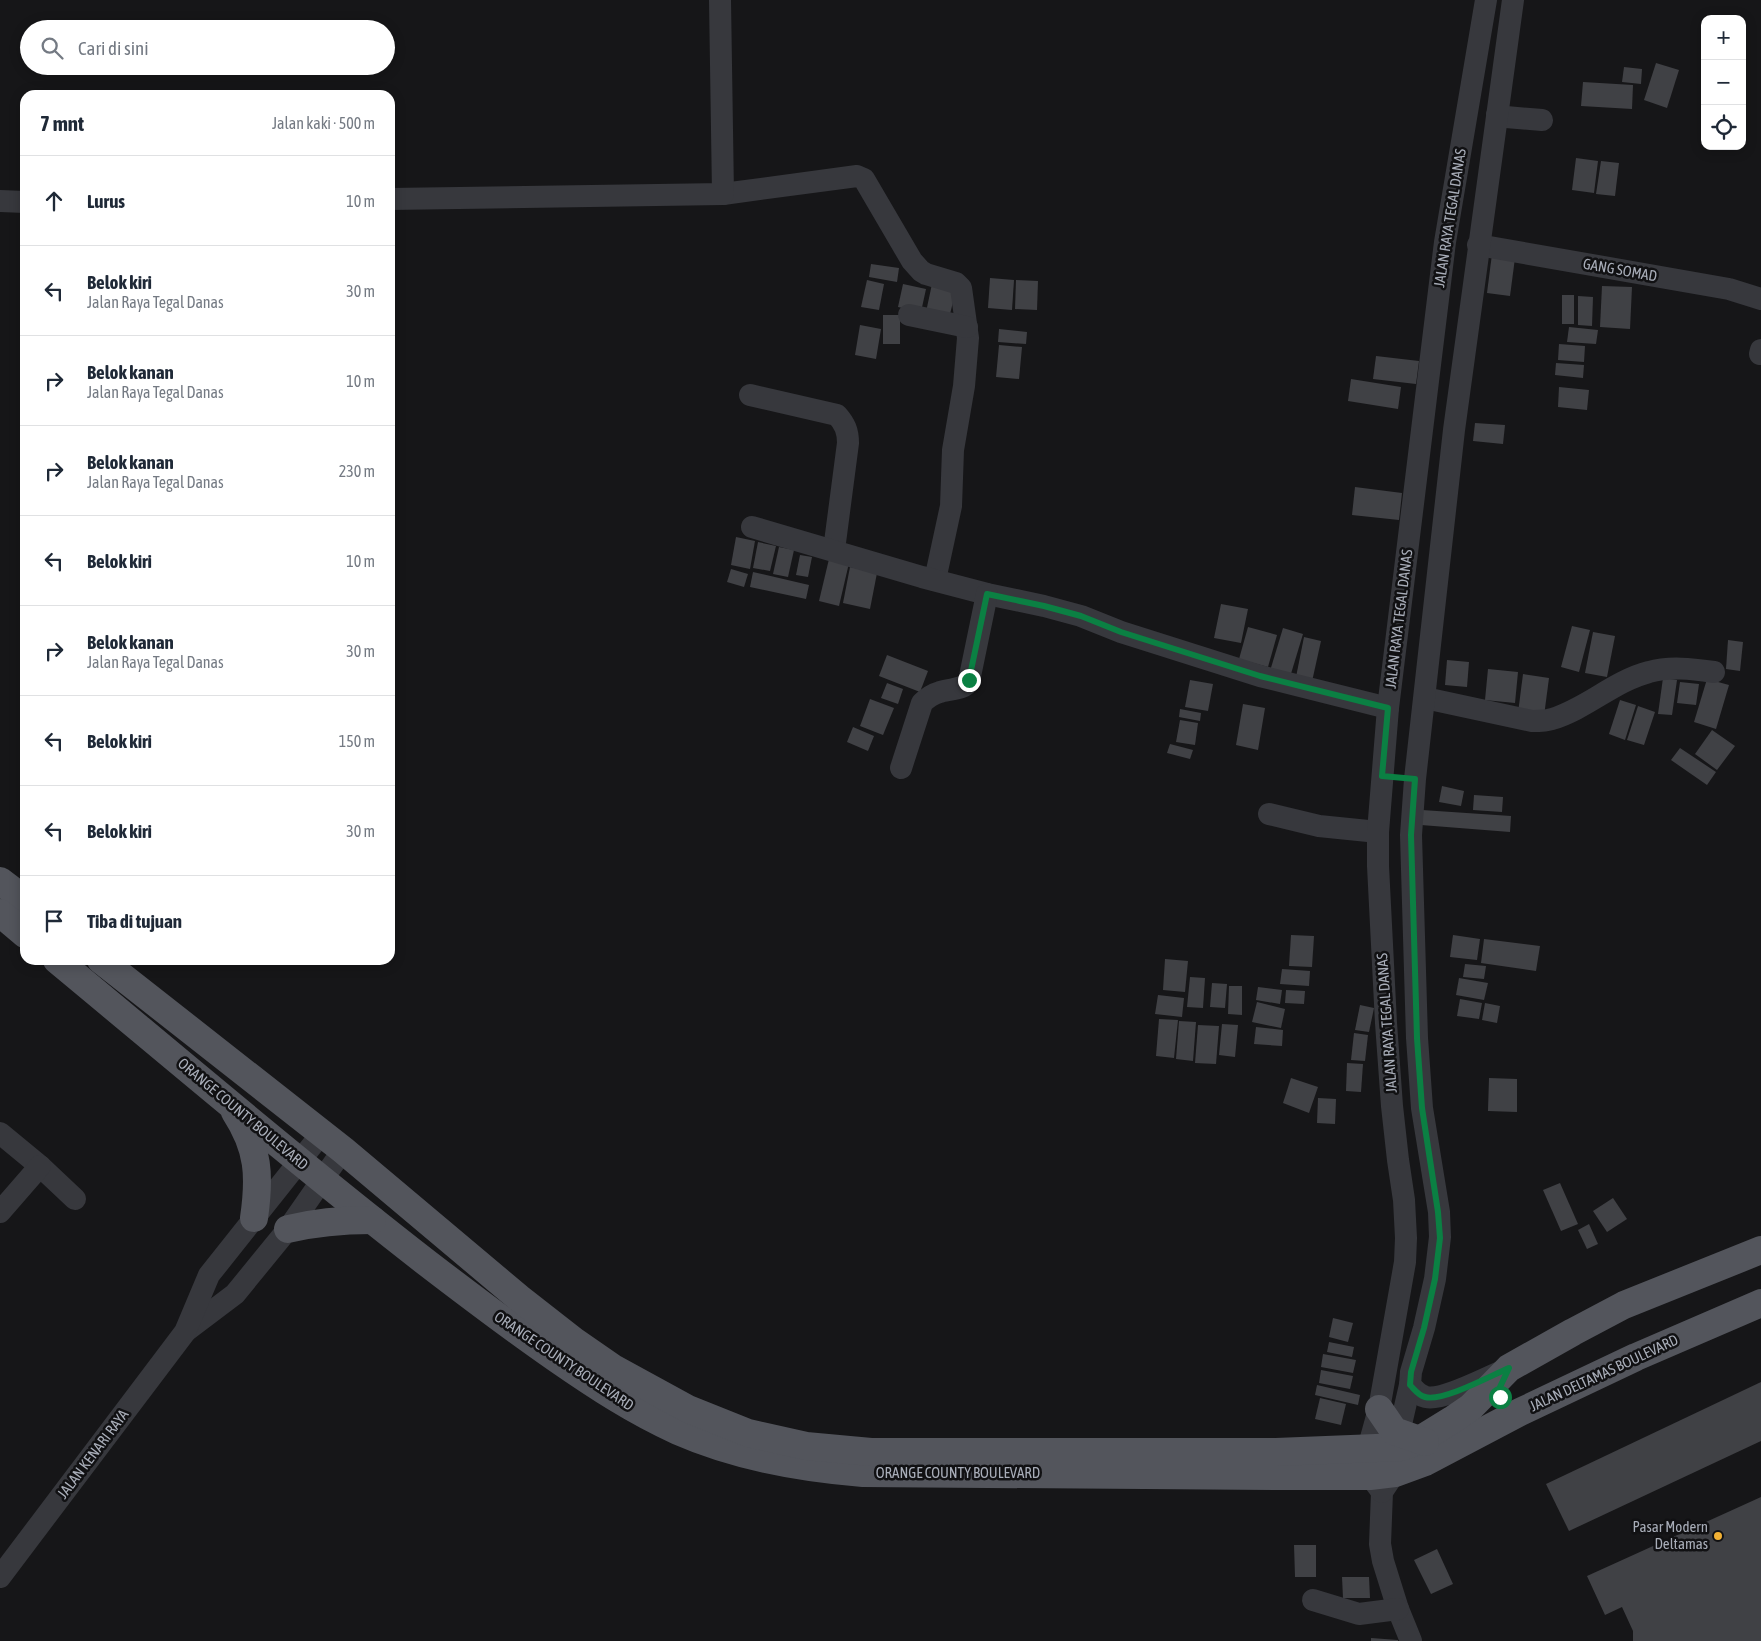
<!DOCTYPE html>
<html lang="id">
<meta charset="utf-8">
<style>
body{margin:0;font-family:"Asap Condensed",sans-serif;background:#f6f6f7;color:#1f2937}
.controls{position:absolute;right:15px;top:15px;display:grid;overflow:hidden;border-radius:10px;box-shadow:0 2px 12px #0003}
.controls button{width:45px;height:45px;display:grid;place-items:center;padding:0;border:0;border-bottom:1px solid #e0e1e3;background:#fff;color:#1f2937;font:25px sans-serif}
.stop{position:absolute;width:15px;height:15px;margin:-11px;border:4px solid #0b8043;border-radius:50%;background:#fff}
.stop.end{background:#0b8043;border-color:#fff;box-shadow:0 1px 5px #0008}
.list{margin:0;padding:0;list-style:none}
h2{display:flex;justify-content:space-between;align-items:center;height:65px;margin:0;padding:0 20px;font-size:21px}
h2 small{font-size:16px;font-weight:400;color:#747a83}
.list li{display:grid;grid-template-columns:32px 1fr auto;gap:15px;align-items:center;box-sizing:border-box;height:90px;padding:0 20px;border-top:1px solid #e0e1e3}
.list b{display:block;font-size:19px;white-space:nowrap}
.list p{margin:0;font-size:16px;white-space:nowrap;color:#747a83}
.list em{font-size:16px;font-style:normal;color:#747a83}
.icon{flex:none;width:28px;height:28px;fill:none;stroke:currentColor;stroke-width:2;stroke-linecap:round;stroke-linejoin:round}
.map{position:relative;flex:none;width:1761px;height:1641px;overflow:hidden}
.search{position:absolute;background:#fff;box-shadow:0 2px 12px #0003;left:20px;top:20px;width:375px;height:55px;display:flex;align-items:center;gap:12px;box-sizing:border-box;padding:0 18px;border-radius:28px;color:#747a83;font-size:19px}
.panel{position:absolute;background:#fff;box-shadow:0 2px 12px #0003;left:20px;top:90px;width:375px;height:875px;border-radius:15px}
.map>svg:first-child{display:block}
.building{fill:#404145}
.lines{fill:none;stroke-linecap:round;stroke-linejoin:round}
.minor{stroke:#37383d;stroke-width:22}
.major{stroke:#53555c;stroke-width:28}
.route{stroke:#0b8043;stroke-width:6}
.poi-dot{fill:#f2b134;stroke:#111113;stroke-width:2}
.labels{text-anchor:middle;stroke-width:5;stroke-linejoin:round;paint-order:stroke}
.street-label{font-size:15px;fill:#a8adb8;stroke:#111113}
.poi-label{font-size:15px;fill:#a8adb8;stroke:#111113;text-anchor:end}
</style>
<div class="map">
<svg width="1761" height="1641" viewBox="0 0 1761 1641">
<rect width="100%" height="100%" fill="#161618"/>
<g class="building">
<polygon points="1656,63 1679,70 1667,108 1644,100"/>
<polygon points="1624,67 1642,69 1641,84 1622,82"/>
<polygon points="1583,82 1633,85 1632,109 1581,106"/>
<polygon points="1576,158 1598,161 1594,193 1572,190"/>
<polygon points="1601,161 1619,163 1615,196 1596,194"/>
<polygon points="1492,254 1515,258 1510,296 1487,293"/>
<polygon points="871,264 899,268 897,282 869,277"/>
<polygon points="990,278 1014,280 1012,310 988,308"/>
<polygon points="867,280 884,284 879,310 861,307"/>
<polygon points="1016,280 1038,281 1037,310 1015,309"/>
<polygon points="903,284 926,289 921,312 898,307"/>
<polygon points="932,284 956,290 949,318 926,312"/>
<polygon points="1602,286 1632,287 1630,329 1600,327"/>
<rect x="1562" y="295" width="12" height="29"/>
<polygon points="1578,296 1593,297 1592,326 1578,325"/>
<rect x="883" y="315" width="17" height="29"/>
<polygon points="860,325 881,329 876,359 855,355"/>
<polygon points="1569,327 1598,330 1596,344 1567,342"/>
<polygon points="999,329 1027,332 1026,344 998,342"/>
<polygon points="1559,344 1585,346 1584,362 1558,360"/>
<polygon points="999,345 1022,347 1019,379 996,377"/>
<polygon points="1376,356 1419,361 1416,384 1373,379"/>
<polygon points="1556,363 1584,365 1583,378 1555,375"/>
<polygon points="1351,379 1401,387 1398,409 1348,401"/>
<polygon points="1559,387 1589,390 1587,410 1558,407"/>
<polygon points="1475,423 1505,425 1503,444 1473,441"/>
<polygon points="1355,487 1402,493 1399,520 1352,515"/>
<polygon points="736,537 755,541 750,569 731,565"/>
<polygon points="758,542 776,546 770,571 753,568"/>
<polygon points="779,547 794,550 788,577 773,574"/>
<polygon points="800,555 812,557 808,577 796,575"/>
<polygon points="829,559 849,563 839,606 819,601"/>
<polygon points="850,567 877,573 870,609 843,603"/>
<polygon points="731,569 748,574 744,587 727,582"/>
<polygon points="753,572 809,585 806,599 750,587"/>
<polygon points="1221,604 1248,609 1241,643 1214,638"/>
<polygon points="1572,626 1590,630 1579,672 1561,667"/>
<polygon points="1248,627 1277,635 1268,667 1239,659"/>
<polygon points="1283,628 1303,634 1290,677 1270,671"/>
<polygon points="1593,632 1615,636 1607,677 1585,673"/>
<polygon points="1304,637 1321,641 1311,686 1295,682"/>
<polygon points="1728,640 1743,642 1740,671 1726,669"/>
<polygon points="887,655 928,671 920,692 879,676"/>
<polygon points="1447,660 1469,662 1467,687 1445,685"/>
<polygon points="1488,669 1518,672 1515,703 1485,700"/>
<polygon points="1523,674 1549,678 1544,716 1518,713"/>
<polygon points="1663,678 1677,680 1672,715 1658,714"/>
<polygon points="1707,679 1729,685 1716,729 1694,722"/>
<polygon points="1190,680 1213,684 1208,711 1185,707"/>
<polygon points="1680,682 1699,684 1696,705 1677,703"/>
<polygon points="887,683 903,689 898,704 881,698"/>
<polygon points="870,699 894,708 883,735 860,726"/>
<polygon points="1620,700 1636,705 1625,740 1609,734"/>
<polygon points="1243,704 1265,708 1258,750 1236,745"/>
<polygon points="1638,706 1655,712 1644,745 1627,740"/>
<polygon points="1180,709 1201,713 1200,721 1179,717"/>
<polygon points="1180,720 1198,723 1195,745 1176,742"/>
<polygon points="853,727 874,736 868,751 847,742"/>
<polygon points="1712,730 1735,746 1717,770 1695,754"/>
<polygon points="1170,744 1193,750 1190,759 1167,753"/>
<polygon points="1680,748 1716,772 1707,785 1671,760"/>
<polygon points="1442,786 1464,791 1461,806 1439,802"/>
<polygon points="1474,795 1503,797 1502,812 1473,810"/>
<polygon points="1422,810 1511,816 1510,832 1421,825"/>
<polygon points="1291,935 1314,936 1312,967 1289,966"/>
<polygon points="1453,935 1480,939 1477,960 1450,957"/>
<polygon points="1484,939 1540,946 1536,971 1481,963"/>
<polygon points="1165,959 1188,961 1185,992 1163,990"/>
<polygon points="1465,964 1486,966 1484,979 1463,977"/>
<polygon points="1282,969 1310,971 1309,986 1280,984"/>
<polygon points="1190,977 1205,978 1203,1008 1187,1007"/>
<polygon points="1459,978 1488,983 1484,1000 1456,995"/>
<polygon points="1212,983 1227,984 1225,1008 1210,1007"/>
<polygon points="1229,986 1242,986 1242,1015 1228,1014"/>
<polygon points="1258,987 1282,990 1280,1004 1256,1000"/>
<polygon points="1286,990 1305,991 1304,1004 1285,1003"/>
<polygon points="1158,995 1184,998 1182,1017 1155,1014"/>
<polygon points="1460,999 1482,1003 1479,1019 1457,1016"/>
<polygon points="1257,1002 1285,1009 1281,1028 1252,1022"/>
<polygon points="1485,1003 1500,1006 1497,1023 1482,1020"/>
<polygon points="1360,1005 1374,1008 1369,1032 1355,1030"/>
<polygon points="1159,1019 1178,1020 1174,1058 1156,1056"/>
<polygon points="1179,1021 1196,1022 1193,1061 1176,1059"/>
<polygon points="1222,1024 1238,1025 1235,1057 1219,1055"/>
<polygon points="1198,1025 1219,1026 1216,1064 1195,1063"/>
<polygon points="1256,1027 1283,1030 1282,1046 1254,1044"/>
<polygon points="1354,1033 1368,1035 1365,1061 1351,1060"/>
<polygon points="1347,1063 1363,1064 1361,1092 1346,1091"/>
<polygon points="1291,1078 1318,1087 1309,1113 1283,1103"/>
<polygon points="1489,1078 1517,1079 1517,1112 1488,1111"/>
<polygon points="1318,1098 1336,1099 1335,1124 1317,1123"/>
<polygon points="1560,1183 1578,1224 1561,1231 1543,1190"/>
<polygon points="1613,1198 1627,1219 1607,1232 1593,1211"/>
<polygon points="1589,1224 1598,1244 1587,1249 1578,1230"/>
<polygon points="1333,1318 1353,1323 1348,1342 1329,1337"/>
<polygon points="1329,1342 1354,1347 1352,1357 1327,1352"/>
<polygon points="1323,1354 1356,1360 1353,1373 1321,1367"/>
<polygon points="1321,1370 1353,1376 1350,1389 1319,1383"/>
<polygon points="1761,1382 1761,1441 1569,1531 1546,1484"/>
<polygon points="1317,1385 1360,1395 1358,1405 1315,1395"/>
<polygon points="1320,1398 1346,1404 1341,1425 1315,1419"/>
<polygon points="1761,1497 1761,1641 1633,1641 1633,1631 1622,1607 1605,1615 1587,1576"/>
<polygon points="1294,1545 1316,1545 1316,1577 1295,1577"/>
<polygon points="1437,1549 1453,1584 1431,1594 1414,1560"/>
<polygon points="1342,1577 1369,1577 1370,1598 1343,1598"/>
<polygon points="1371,1638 1398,1640 1398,1641 1371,1641"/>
</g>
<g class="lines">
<g class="minor">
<polyline points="1497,115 1506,117 1542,120"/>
<polyline points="723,194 857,176 864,179 912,261 921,271 926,274 956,283 961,288 968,338 964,386 953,450 951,506 935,580"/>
<polyline points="390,199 723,194 720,0"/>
<polyline points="0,201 25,202"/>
<polyline points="1478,245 1729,289 1761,299"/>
<polyline points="909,315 967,327"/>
<polyline points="1760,354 1761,350"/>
<path d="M750,395L837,415C845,424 848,431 848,443L834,550"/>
<polyline points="752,527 922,577 987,594 1044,606 1081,616 1121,632 1260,676 1388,708"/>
<path d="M1425,698L1532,721C1539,721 1546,721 1552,719C1586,709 1614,681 1649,672C1670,666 1692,669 1714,672"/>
<path d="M901,768L922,703C927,698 933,694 940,692C950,688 963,691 969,681L987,594"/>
<polyline points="1269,814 1319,826 1378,832"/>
<polyline points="0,1133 40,1166 75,1199"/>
<polyline points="0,1212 40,1166"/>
<polyline points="186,1331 235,1294 288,1229 343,1150"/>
<path d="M1505,1370C1486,1377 1444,1401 1426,1397C1418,1395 1415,1390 1410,1385L1411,1372L1424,1328L1435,1279L1440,1237L1439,1212L1422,1108L1417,1038L1411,835L1415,779L1454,430L1513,0"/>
<polyline points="1393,1447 1399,1433 1410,1385"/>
<polyline points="1390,1480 1382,1492 1380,1544 1383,1561 1398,1609 1411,1641"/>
<polyline points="1382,1492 1370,1476 1368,1449 1379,1409 1387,1364 1405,1262 1406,1238 1404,1200 1398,1160 1392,1106 1386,1023 1378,866 1378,832 1388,708 1445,242 1486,0"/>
<polyline points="0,1577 185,1332 209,1275 322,1133"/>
<polyline points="1313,1600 1359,1614 1398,1609"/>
</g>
<g class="major">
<polyline points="0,881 25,900"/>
<polyline points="0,913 25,934"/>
<path d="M57,960C180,1062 301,1165 427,1263C470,1296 512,1328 557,1359C596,1386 634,1411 678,1431C737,1457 799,1468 863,1473L1275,1476H1370L1395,1473L1425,1462L1520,1412L1636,1357L1761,1303"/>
<polyline points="101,960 343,1150 519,1298 574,1341 613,1368 688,1409 748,1433 806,1446 871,1452 1276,1452 1401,1447 1418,1441 1452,1420 1471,1407 1509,1368 1573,1332 1624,1305 1761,1250"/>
<path d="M235,1112C259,1149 260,1176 254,1218"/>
<path d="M288,1229C317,1222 343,1220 372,1220"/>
<polyline points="1379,1409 1394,1431 1425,1442"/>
</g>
</g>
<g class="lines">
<path class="route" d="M969,680L987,594L1044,606L1081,616L1121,632L1260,676L1388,708L1382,776L1415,779L1411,835L1417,1038L1422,1108L1438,1212L1440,1238L1435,1279L1424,1328L1411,1372L1410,1385C1415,1390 1418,1395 1425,1397C1443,1402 1490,1376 1509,1368L1500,1387V1397"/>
</g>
<circle class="poi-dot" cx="1718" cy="1536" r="5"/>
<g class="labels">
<g class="street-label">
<text transform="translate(1450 218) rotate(-81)" y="5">JALAN RAYA TEGAL DANAS</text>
<text transform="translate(1620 270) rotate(10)" y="5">GANG SOMAD</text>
<text transform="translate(1399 619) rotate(-83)" y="5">JALAN RAYA TEGAL DANAS</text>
<text transform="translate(1387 1023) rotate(-94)" y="5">JALAN RAYA TEGAL DANAS</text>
<text transform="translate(243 1114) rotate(40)" y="5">ORANGE COUNTY BOULEVARD</text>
<text transform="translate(564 1361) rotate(34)" y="5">ORANGE COUNTY BOULEVARD</text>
<text transform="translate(1604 1373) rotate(-25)" y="5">JALAN DELTAMAS BOULEVARD</text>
<text transform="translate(93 1454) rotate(-53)" y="5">JALAN KENARI RAYA</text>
<text x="958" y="1478">ORANGE COUNTY BOULEVARD</text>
</g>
<g class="poi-label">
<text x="1708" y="1532">Pasar Modern<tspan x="1708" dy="17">Deltamas</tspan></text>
</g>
</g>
</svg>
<div class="controls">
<button>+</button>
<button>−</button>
<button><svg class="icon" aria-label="locate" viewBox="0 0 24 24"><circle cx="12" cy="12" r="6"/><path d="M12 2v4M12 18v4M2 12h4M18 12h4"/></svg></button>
</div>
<div class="stop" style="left:1500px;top:1397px"></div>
<div class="stop end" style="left:969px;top:680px"></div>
<div class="search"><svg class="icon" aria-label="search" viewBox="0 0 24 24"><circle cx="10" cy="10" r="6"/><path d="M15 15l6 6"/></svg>Cari di sini</div>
<section class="panel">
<h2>7 mnt<small>Jalan kaki · 500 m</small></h2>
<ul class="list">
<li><svg class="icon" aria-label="ahead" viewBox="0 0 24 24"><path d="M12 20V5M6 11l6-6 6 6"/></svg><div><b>Lurus</b></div><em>10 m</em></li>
<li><svg class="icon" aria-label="left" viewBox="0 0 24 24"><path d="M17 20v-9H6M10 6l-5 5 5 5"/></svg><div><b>Belok kiri</b><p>Jalan Raya Tegal Danas</p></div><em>30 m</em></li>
<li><svg class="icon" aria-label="right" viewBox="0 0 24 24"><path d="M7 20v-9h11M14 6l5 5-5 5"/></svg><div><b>Belok kanan</b><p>Jalan Raya Tegal Danas</p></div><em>10 m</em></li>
<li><svg class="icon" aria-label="right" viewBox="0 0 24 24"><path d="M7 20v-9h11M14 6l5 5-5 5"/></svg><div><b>Belok kanan</b><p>Jalan Raya Tegal Danas</p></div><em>230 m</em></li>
<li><svg class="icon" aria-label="left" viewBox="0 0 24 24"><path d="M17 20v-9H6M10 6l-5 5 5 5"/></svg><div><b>Belok kiri</b></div><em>10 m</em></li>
<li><svg class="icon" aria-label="right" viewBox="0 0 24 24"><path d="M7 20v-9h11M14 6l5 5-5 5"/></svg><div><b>Belok kanan</b><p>Jalan Raya Tegal Danas</p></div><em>30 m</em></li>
<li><svg class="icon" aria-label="left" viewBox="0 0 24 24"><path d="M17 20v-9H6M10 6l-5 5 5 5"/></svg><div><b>Belok kiri</b></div><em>150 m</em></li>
<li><svg class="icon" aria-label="left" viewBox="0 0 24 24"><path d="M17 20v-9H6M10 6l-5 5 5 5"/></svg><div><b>Belok kiri</b></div><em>30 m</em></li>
<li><svg class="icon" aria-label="arrive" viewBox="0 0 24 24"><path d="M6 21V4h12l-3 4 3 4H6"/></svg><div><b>Tiba di tujuan</b></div></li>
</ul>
</section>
</div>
